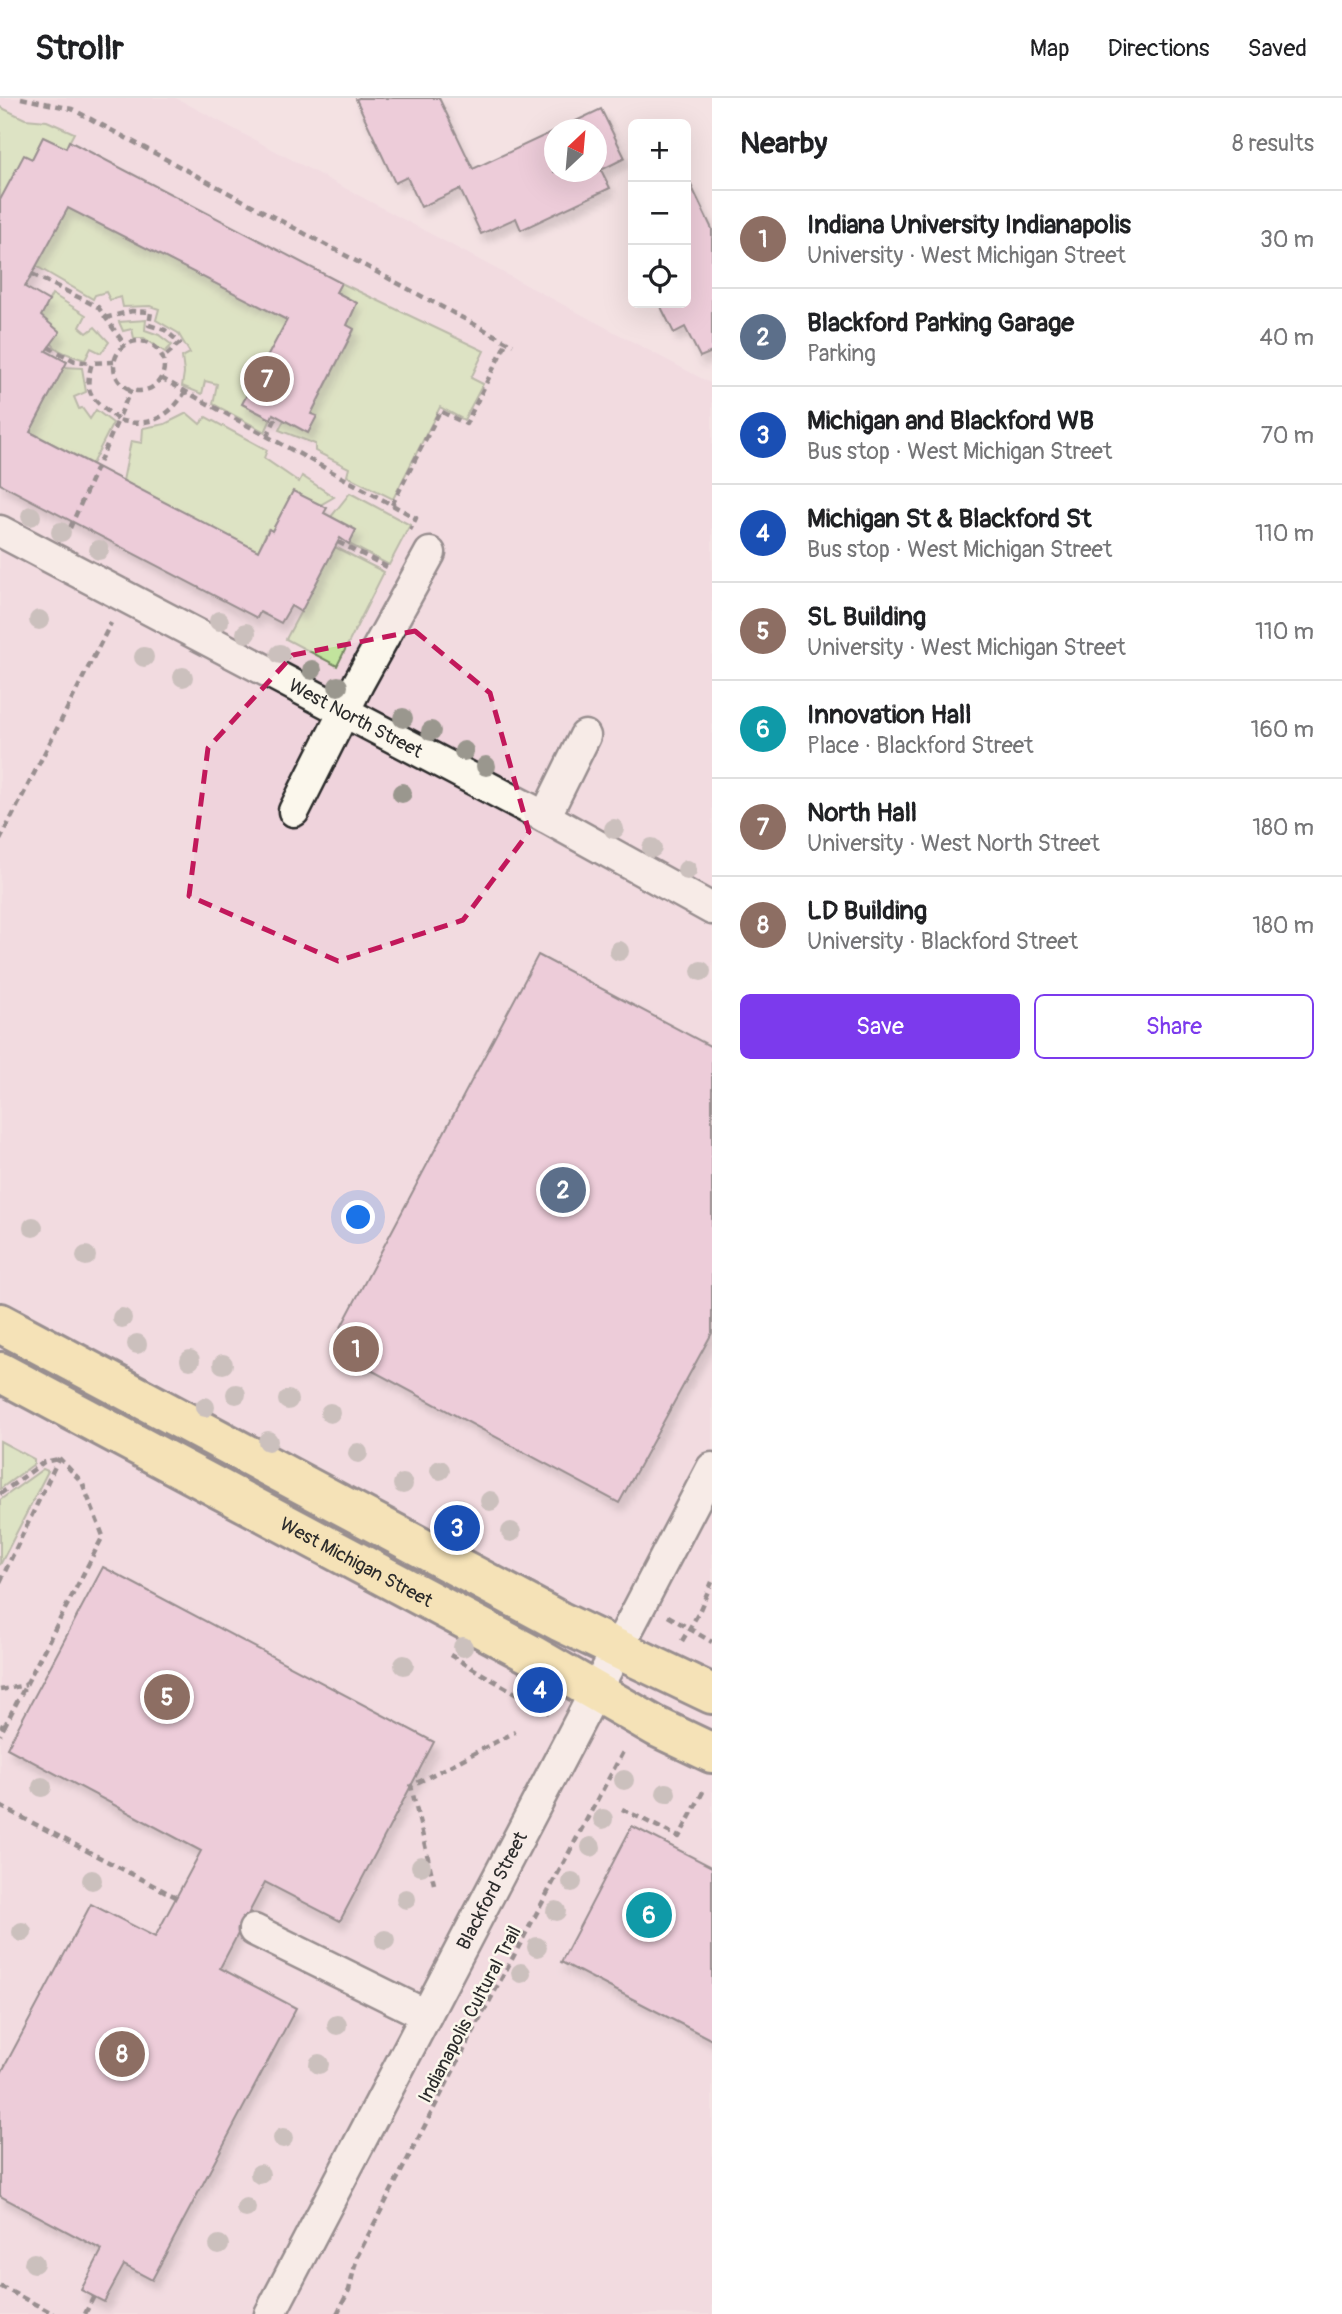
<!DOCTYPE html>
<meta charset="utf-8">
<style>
body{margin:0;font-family:Pangolin,sans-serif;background:#f6f6f6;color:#202124}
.controls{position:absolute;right:21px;top:21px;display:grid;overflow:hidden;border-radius:10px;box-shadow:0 7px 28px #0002}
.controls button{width:63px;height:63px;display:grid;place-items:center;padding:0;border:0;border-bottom:2px solid #e0e0e0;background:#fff;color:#202124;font:35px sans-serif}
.compass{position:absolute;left:544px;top:21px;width:63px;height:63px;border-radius:50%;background:#fff;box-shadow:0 7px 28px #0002;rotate:26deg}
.you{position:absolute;left:359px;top:1120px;width:24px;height:24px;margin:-18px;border:5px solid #fff;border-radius:50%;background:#1a73e8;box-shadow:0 0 0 10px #1a73e833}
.badge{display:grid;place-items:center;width:46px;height:46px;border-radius:50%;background:#7c3aed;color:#fff;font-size:23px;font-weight:700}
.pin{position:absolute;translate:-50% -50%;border:4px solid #fff;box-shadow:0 2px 7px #0006}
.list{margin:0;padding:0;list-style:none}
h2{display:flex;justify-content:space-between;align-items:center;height:91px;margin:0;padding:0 28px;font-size:30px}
h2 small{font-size:23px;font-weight:400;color:#757577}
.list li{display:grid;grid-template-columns:46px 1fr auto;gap:21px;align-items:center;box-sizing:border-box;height:98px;padding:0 28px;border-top:2px solid #e0e0e0}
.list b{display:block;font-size:26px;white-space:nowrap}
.list p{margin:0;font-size:23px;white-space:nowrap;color:#757577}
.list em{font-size:23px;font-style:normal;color:#757577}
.actions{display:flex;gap:14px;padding:21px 28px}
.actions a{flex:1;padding:16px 0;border:2px solid #7c3aed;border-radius:10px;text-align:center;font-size:24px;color:#7c3aed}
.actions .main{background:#7c3aed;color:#fff}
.icon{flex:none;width:38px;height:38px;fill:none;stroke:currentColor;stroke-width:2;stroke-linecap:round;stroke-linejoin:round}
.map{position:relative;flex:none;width:712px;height:2216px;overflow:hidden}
header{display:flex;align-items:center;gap:42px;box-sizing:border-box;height:98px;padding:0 35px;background:#fff;border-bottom:2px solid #e0e0e0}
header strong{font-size:33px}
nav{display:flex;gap:38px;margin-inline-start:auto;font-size:24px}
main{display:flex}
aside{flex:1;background:#fff}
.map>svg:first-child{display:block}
.built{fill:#efd3dc}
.green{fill:#c2e49d;stroke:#768864;stroke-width:2}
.building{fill:#e4b1cd;stroke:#2b2b2b;stroke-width:2;filter:url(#shadow)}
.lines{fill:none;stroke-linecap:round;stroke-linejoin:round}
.minor-casing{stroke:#2b2b2b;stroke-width:35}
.major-casing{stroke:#2b2b2b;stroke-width:44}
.path{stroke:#2b2b2b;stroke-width:4.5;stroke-dasharray:7 5;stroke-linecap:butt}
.minor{stroke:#fbf7ec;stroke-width:30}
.major{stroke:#f5e382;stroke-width:38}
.tree{fill:#9a978e}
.marked{fill:none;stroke:#c2185b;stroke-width:5;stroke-dasharray:14 9;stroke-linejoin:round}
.labels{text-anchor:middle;stroke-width:5;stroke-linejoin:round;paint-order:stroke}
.street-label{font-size:19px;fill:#2b2b2b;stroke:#fbf7ec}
</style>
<header>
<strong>Strollr</strong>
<nav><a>Map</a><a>Directions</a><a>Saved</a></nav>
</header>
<main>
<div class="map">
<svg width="712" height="2216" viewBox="0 0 712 2216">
<defs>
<filter id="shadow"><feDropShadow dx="4.5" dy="8" stdDeviation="3.5" flood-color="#0004"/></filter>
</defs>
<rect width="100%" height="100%" fill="#f4e2e3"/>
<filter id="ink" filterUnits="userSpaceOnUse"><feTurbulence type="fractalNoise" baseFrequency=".0143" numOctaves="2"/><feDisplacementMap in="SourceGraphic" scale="14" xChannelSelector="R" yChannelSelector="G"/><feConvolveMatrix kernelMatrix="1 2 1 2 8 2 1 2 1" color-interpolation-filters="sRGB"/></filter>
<g filter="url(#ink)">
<polygon class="built" points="0,0 176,0 712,286 712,2216 0,2216"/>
<g class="green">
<polygon points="0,9 25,21 47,23 74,35 66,50 43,39 32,61 0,102"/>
<polygon points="68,110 287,222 242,306 271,321 265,334 213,306 217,286 205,283 202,296 182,288 184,275 182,259 190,255 178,235 156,222 159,211 150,208 123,209 121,199 110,202 106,194 95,197 93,201 36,168"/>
<polygon points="341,185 484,253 471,280 483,286 464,322 440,309 393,401 347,378 349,370 315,353 315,346 279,332 284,322 308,335 316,318 311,316 354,232 347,227 357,205 336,194"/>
<path d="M52,196L86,217L80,229L87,235L95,229L109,244L101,255L91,250L85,262C51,251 52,252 41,218Z"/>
<polygon points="146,222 145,232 159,237 172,247 165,254 144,240 134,240 132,231 123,233 119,224"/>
<polygon points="64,269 82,270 86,294 74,299 79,311 82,310 90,321 96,312 113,325 92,366 30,334"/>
<polygon points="187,315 200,326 206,319 267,352 264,360 299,384 302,378 334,399 320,407 293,393 272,433 268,431 258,453 123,383 131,343 142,345 143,330 165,326"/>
<polygon points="350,395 410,427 389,467 349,446 356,432 331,419"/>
<polygon points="335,449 384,474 337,568 286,541"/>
<polygon points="0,1343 34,1361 34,1366 0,1391"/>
<polygon points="43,1371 48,1373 0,1467 0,1402"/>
</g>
<g class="building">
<polygon points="359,0 439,0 473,71 554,33 554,74 596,74 596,32 557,32 601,11 625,60 601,72 610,90 521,132 516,120 481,136 460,91 421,109 407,79 395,85 356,1"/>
<polygon points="43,39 66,50 69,43 341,185 336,194 357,205 347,227 354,231 311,316 317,318 308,335 273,316 271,321 242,306 287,222 68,110 25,189 49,203 41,218 60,234 46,253 67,264 30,334 258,453 269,431 272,433 293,393 327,410 324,415 356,432 349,446 340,440 301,514 291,508 281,525 260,514 257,520 0,386 0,102 24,57 32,61"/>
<polygon points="690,85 712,131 712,254 700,259 685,229 674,235 659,205 686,205 686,87"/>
<polygon points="538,857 712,949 712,1235 619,1405 330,1250"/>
<polygon points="103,1469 434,1644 340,1823 265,1784 220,1870 296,1910 152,2182 124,2167 104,2204 81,2192 102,2152 0,2098 0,1977 91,1806 155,1839 201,1753 7,1650"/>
<polygon points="632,1728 712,1769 712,1942 561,1864"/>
</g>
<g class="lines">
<defs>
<g id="minor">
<path id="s1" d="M0,433L545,719L712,811"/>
<polyline points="294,713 359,584 430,455"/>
<polyline points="545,719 585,638"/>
<polyline points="254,1832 426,1917"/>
<path id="s2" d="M270,2216L712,1370"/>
</g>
<g id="major">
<polyline points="0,1225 559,1523 712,1596"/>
<path id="s3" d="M0,1274L532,1557L657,1629L712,1655"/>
</g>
</defs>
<use href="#minor" class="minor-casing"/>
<use href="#major" class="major-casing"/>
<g class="path">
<polyline points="21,0 72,11 513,247"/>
<polyline points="32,176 98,209 125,247"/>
<polyline points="105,220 132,213 151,214 149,227 165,232 180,245 163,260"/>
<circle cx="139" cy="268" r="25"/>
<polyline points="48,249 75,263 92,265"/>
<path d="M114,264L92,265C82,298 94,301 118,322L131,291"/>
<polyline points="161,280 416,420 410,432"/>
<polyline points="267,338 277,318"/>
<polyline points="392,407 440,313 466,326 507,243"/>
<path d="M70,430L118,322C148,330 169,320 185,294"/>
<polyline points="338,444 389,470"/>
<polyline points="0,742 111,525"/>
<polyline points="0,1396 44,1364 58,1361"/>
<polyline points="0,1484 59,1360"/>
<polyline points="668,1518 712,1544"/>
<polyline points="682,1543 698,1516 712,1484"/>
<polyline points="450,1557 551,1616"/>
<polyline points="0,1592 26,1587"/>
<polyline points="0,1627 4,1629 0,1637"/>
<polyline points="4,1629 103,1438 82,1384 59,1360"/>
<polyline points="0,1708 176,1799"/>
<polyline points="622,1711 679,1739 704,1692"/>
<polyline points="434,1786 411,1688 515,1634"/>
<polyline points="0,2188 54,2216"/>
<polyline points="85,2216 94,2198"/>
<polyline points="337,2216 349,2192 357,2159 481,1919 625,1650"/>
</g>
<use href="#minor" class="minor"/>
<use href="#major" class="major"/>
</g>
<g class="tree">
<circle cx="31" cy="418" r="10"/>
<circle cx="61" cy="434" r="10"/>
<circle cx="99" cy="452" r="10"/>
<circle cx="39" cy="522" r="10"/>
<circle cx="219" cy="523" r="10"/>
<circle cx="246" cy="535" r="10"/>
<circle cx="280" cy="556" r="10"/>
<circle cx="144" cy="559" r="10"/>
<circle cx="312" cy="572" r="10"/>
<circle cx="183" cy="579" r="10"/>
<circle cx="338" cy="588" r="10"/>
<circle cx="403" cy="620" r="10"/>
<circle cx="431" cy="633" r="10"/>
<circle cx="464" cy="653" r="10"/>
<circle cx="486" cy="668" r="10"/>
<circle cx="402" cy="695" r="10"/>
<circle cx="614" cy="731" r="10"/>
<circle cx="652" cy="750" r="10"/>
<circle cx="687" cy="772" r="10"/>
<circle cx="619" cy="853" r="10"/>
<circle cx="701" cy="873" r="10"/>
<circle cx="33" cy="1129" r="10"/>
<circle cx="86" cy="1158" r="10"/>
<circle cx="122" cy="1220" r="10"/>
<circle cx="137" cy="1246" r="10"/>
<circle cx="190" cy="1262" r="10"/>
<circle cx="223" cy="1266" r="10"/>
<circle cx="236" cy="1296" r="10"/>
<circle cx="288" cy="1302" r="10"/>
<circle cx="205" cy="1309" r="10"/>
<circle cx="330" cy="1315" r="10"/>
<circle cx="268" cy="1343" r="10"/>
<circle cx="358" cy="1355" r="10"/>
<circle cx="440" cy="1372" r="10"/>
<circle cx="403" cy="1386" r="10"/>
<circle cx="490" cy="1403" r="10"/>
<circle cx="459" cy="1410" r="10"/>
<circle cx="511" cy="1434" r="10"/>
<circle cx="463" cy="1549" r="10"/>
<circle cx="404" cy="1567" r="10"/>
<circle cx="624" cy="1682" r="10"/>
<circle cx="42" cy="1689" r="10"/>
<circle cx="666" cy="1695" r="10"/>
<circle cx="603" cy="1721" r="10"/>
<circle cx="591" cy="1749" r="10"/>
<circle cx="421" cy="1768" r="10"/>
<circle cx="92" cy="1782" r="10"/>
<circle cx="572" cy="1784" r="10"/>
<circle cx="406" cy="1801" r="10"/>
<circle cx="556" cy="1813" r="10"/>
<circle cx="22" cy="1834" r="10"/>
<circle cx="385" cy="1842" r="10"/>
<circle cx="537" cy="1849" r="10"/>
<circle cx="521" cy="1875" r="10"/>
<circle cx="337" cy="1927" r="10"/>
<circle cx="319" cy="1966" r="10"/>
<circle cx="283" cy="2040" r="10"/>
<circle cx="260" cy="2076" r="10"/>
<circle cx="246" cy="2110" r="10"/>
<circle cx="219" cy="2147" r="10"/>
<circle cx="34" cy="2165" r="10"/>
</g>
</g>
<path d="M0 0H712V2216H0ZM415,533L490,595L529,734L463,822L338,863L189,798L208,650L293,557Z" fill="#f4e2e3" fill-opacity=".55" fill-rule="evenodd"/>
<path class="marked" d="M415,533L490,595L529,734L463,822L338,863L189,798L208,650L293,557Z"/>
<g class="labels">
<g class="street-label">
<text dy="7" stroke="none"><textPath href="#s1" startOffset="402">West North Street</textPath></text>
<text dy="7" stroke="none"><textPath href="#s3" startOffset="404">West Michigan Street</textPath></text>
<text dy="7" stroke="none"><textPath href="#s2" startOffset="478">Blackford Street</textPath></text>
<text transform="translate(469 1916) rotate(-62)" y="7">Indianapolis Cultural Trail</text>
</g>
</g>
</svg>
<div class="controls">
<button>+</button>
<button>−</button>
<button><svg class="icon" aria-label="locate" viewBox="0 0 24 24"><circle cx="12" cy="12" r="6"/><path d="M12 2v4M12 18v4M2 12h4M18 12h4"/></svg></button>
</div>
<svg class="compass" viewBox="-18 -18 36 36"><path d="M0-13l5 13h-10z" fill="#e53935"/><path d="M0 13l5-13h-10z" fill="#757577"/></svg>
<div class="you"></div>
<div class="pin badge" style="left:356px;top:1251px;background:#8d6e63">1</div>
<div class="pin badge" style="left:563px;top:1092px;background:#5c6f8a">2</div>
<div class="pin badge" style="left:457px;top:1430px;background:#1a4fb4">3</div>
<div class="pin badge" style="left:540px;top:1592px;background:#1a4fb4">4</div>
<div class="pin badge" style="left:167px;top:1599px;background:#8d6e63">5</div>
<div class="pin badge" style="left:649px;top:1817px;background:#0f9aa8">6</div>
<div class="pin badge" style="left:267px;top:281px;background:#8d6e63">7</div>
<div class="pin badge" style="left:122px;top:1956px;background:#8d6e63">8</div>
</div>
<aside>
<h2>Nearby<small>8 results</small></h2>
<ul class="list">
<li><span class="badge" style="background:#8d6e63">1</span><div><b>Indiana University Indianapolis</b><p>University · West Michigan Street</p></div><em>30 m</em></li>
<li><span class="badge" style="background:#5c6f8a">2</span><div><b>Blackford Parking Garage</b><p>Parking</p></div><em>40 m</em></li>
<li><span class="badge" style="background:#1a4fb4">3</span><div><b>Michigan and Blackford WB</b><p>Bus stop · West Michigan Street</p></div><em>70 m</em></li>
<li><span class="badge" style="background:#1a4fb4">4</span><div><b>Michigan St &amp; Blackford St</b><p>Bus stop · West Michigan Street</p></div><em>110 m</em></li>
<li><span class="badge" style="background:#8d6e63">5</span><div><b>SL Building</b><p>University · West Michigan Street</p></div><em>110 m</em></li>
<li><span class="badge" style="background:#0f9aa8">6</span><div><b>Innovation Hall</b><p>Place · Blackford Street</p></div><em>160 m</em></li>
<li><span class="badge" style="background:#8d6e63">7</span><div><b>North Hall</b><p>University · West North Street</p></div><em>180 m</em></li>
<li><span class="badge" style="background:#8d6e63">8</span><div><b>LD Building</b><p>University · Blackford Street</p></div><em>180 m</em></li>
</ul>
<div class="actions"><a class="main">Save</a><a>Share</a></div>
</aside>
</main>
